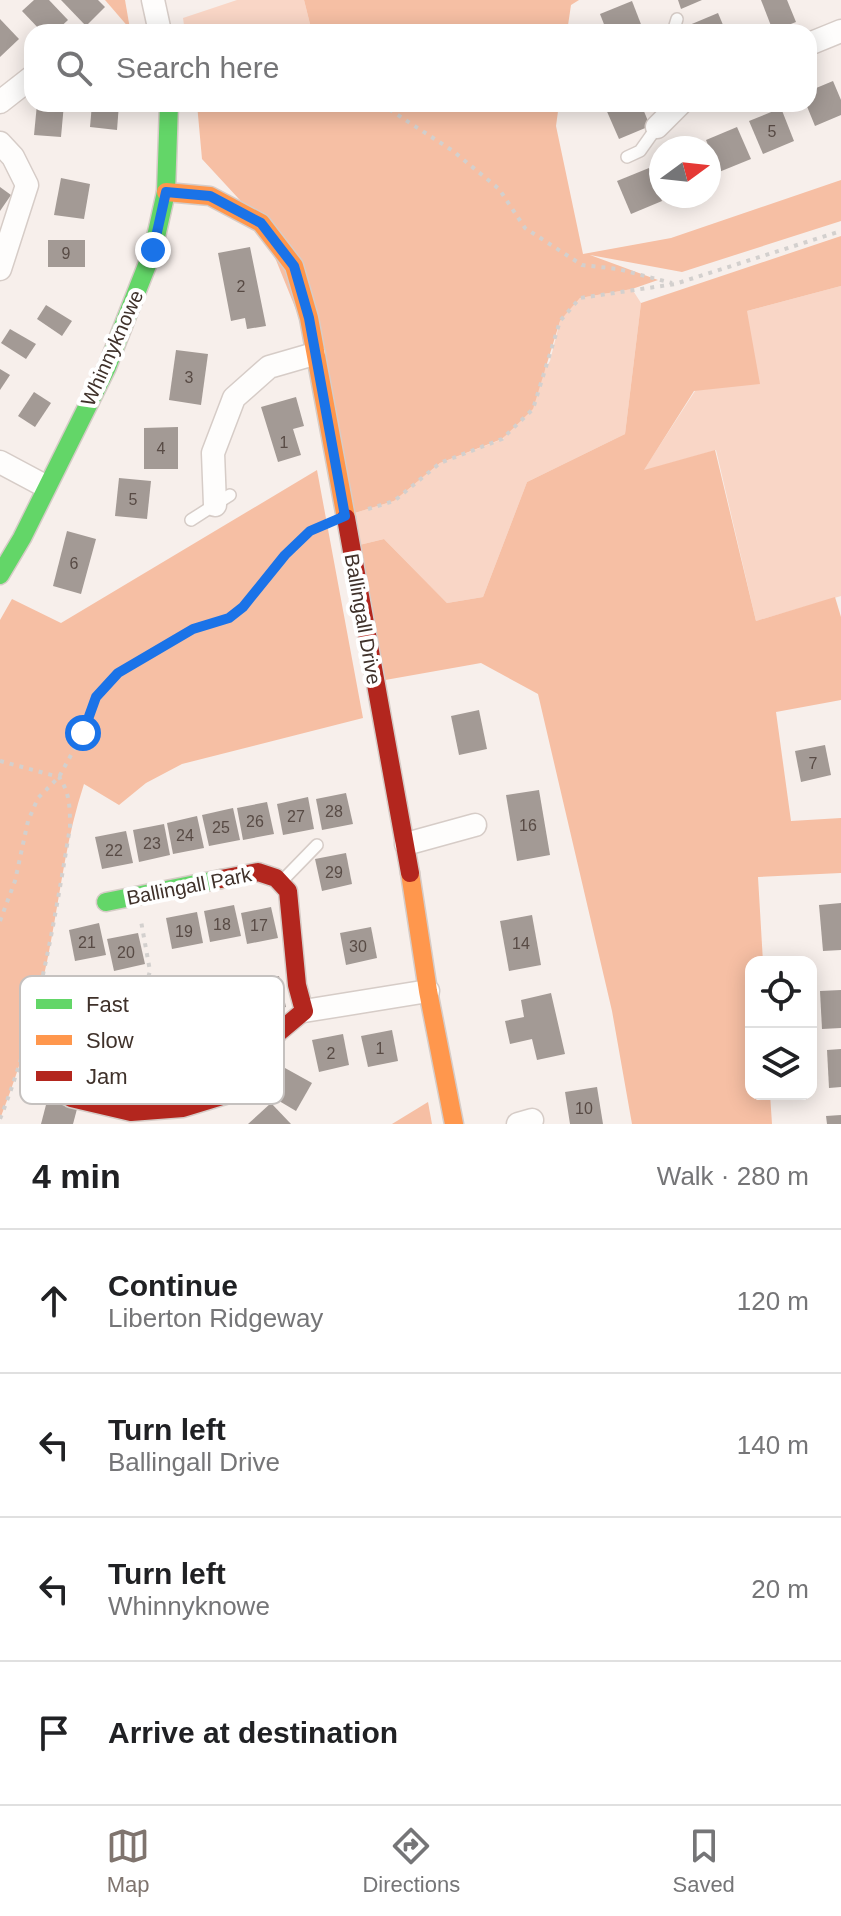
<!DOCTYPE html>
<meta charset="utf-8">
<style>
body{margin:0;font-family:Helvetica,sans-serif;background:#f6f6f6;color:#202124}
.controls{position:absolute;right:24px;bottom:24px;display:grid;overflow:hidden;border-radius:16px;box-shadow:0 4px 20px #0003}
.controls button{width:72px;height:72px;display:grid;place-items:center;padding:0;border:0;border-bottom:2px solid #e0e0e0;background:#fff;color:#202124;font:40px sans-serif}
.compass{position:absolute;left:649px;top:136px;width:72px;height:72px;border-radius:50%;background:#fff;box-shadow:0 4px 20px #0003;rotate:75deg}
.stop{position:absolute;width:24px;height:24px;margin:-18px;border:6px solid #1a73e8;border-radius:50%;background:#fff}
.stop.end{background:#1a73e8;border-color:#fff;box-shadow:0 2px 8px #0008}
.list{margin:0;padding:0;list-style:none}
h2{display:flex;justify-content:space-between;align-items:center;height:104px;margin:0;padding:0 32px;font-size:34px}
h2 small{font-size:26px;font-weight:400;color:#757577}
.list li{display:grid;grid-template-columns:52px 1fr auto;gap:24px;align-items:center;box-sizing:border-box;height:144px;padding:0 32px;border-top:2px solid #e0e0e0}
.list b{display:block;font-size:30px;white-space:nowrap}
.list p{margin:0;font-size:26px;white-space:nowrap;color:#757577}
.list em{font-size:26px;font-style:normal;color:#757577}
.icon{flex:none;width:44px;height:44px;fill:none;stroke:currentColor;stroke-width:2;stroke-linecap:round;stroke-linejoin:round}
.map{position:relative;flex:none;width:841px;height:1124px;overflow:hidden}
.search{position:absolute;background:#fff;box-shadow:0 4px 20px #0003;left:24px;right:24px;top:24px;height:88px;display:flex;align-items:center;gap:20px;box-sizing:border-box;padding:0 28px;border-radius:24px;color:#757577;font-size:30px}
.sheet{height:680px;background:#fff}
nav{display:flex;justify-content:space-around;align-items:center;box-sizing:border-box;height:112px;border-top:2px solid #e0e0e0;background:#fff;font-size:22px;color:#757577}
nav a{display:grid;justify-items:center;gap:4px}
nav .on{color:#7f746e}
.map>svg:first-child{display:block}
.green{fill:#f9d6c6}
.forest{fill:#f6bfa4}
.building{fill:#a39a95}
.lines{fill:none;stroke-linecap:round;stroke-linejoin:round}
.lane-casing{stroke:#d6ccc7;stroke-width:14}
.street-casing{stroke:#d6ccc7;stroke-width:25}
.fast-casing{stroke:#d6ccc7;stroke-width:21}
.slow-casing{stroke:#d6ccc7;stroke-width:21}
.jam-casing{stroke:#d6ccc7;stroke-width:21}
.path{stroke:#d3d0ce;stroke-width:4;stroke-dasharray:4 6;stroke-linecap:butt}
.lane{stroke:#fefdfc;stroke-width:11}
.street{stroke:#fefdfc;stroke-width:22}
.fast{stroke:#63d668;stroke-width:18}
.slow{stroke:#ff974d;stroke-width:18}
.jam{stroke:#b3261e;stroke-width:18}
.route{stroke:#1a73e8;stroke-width:10}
.labels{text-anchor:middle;stroke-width:8;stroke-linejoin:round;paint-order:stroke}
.number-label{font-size:16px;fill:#584b45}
.street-label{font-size:20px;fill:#3f312a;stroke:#fff}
.key{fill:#fff;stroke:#c5c1bf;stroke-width:2}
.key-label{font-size:22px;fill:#3f312a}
</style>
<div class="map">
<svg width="841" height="1124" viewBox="0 0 841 1124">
<rect width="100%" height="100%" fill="#f7efeb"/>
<g class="green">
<polygon points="237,0 304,0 312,32 185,32 183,18"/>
<polygon points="841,286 841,596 756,621 716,450 643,471 747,311"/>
<polygon points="632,289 641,303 625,434 527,482 483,597 447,603 384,539 351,547 345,516 394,501 440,463 503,439 550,361 560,321 580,298"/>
</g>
<g class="forest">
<polygon points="105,0 125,0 130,29"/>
<polygon points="304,0 579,0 571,5 567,32 312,32"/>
<polygon points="197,104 559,104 556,126 583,254 671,238 841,180 841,221 682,272 590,255 658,280 632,289 580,298 560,321 533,409 502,439 440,463 394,501 345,516 314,354 261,223 202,159"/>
<polygon points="841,236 841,286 747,311 760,384 694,391 644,470 715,450 756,621 835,597 841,617 841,700 776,712 791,821 841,818 841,873 758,877 763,962 751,962 751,1094 770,1094 772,1124 632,1124 612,1011 538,694 481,663 374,682 351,547 384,539 447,603 483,597 527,482 625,434 641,303"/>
<path d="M317,470L363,718L182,764L146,783L119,805L84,784C67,835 61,888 51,941C40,1001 22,1063 0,1119V620L12,599L61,623Z"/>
<polygon points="428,1102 432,1124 392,1124"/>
</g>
<g class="building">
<polygon points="34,0 49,0 68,20 55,32 42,32 22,11"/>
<polygon points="61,0 98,0 105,7 86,26"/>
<polygon points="678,0 702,0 681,9"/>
<polygon points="761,0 787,0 796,22 773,31"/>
<polygon points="632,1 644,32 607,32 600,14"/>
<polygon points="718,13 726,32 689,32 687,26"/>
<polygon points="0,19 19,39 0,57"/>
<polygon points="833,81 841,100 841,115 815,126 806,104 809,104 809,91"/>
<polygon points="37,104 64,104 61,137 34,135"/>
<polygon points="92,104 119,104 117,130 90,127"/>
<polygon points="613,104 641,104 650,126 619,139 605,107"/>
<polygon points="781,108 794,141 763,154 749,121"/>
<polygon points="737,127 751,159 719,172 706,140"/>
<polygon points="692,138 696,148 669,148"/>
<polygon points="649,168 662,201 631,214 617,181"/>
<polygon points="61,178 90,184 84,219 54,215"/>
<polygon points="0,187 11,195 0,211"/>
<rect x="48" y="240" width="37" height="27"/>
<polygon points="250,247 266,326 247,329 245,318 231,321 218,253"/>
<polygon points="46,305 72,321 62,336 37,319"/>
<polygon points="10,329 36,344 26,359 1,343"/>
<polygon points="176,350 208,354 201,405 169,400"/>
<polygon points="0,369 10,375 0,390"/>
<polygon points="34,392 51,403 35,427 18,416"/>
<polygon points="296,397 304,426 293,429 301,455 278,462 261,407"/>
<polygon points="178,427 178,469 144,469 144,428"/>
<polygon points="119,478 151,481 147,519 115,516"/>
<polygon points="67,531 96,539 81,594 53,586"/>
<polygon points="479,710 487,749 459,755 451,716"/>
<polygon points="825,745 831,775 801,782 795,751"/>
<polygon points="539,790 550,855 517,861 506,795"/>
<polygon points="346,793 353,824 322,830 316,799"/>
<polygon points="308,797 314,829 283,835 277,804"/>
<polygon points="267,802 274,834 243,840 237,808"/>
<polygon points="233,808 240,840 209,846 202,815"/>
<polygon points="197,816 204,848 173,854 167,823"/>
<polygon points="164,824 170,855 139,862 133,830"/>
<polygon points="126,831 133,863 102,869 95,837"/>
<polygon points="346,853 352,884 322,891 315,859"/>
<polygon points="841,903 841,950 823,951 819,905"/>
<polygon points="234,905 241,936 210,942 204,911"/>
<polygon points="271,907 278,938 247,944 241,913"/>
<polygon points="197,912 203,943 172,949 166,918"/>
<polygon points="532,915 541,965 509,971 500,921"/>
<polygon points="99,923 106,955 75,961 69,930"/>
<polygon points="371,927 377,958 346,965 340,933"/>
<polygon points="138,933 145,964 114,971 107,939"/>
<polygon points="279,976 286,1007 255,1014 248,982"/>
<polygon points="841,990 841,1028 822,1029 820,991"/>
<polygon points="551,993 565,1054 537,1060 532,1039 510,1044 505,1021 524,1017 521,1000"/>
<polygon points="392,1030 398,1061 368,1067 361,1036"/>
<polygon points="343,1034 349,1065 319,1072 312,1040"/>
<polygon points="841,1049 841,1087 829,1088 827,1050"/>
<polygon points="285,1068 312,1083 296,1111 269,1095"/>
<polygon points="597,1087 603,1124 570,1124 565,1092"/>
<polygon points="47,1101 77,1109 73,1124 41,1124"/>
<polygon points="271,1103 291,1124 248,1124"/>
<polygon points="841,1115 841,1124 827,1124 826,1116"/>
</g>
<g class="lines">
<defs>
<g id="lane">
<polyline points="673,32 677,19"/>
<polyline points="627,157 640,151 657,127"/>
<polyline points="191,520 230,495"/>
<polyline points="281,882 317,845"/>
</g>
<g id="street">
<polyline points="153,0 160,32"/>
<polyline points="809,44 841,31"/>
<polyline points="0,102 32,77"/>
<polyline points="657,127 680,104"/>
<polyline points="0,143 13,157 27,185 0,269"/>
<polyline points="0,462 45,486"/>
<polyline points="215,505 213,453 234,398 269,367 314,354"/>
<polyline points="406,844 475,825"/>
<polyline points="304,1011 428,991"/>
<polyline points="518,1124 532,1120"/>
</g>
<g id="fast">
<polyline points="0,575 22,538 107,367 153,250 166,192 169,104"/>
<polyline points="106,902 221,879"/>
</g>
<g id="slow">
<polyline points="166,192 210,196 261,223 294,266 309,318 346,518"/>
<polyline points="410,873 428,991 454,1124"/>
</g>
<g id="jam">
<polyline points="346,518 410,873"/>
<polyline points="71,1098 131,1112 183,1108 229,1094 279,1032 304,1011 297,985 288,891 276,878 258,872 221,879"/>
</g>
</defs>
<use href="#lane" class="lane-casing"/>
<use href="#street" class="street-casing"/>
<use href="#fast" class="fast-casing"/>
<use href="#slow" class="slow-casing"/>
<use href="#jam" class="jam-casing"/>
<g class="path">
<polyline points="381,104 453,151 499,189 525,228 582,265 618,269 672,283"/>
<polyline points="368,509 394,501 440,463 502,439 533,409 560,321 580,298 675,284 841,231"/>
<path d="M0,761L59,777C70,793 70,808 70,827C54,926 37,1026 0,1119"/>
<polyline points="0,921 15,881 28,821 38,798 59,777 83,733 96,697 118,673 193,629 229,618 243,607 285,555 310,531 322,526"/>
<polyline points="117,1082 150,971 141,921"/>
</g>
<use href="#lane" class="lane"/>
<use href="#street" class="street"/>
<use href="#fast" class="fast"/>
<use href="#slow" class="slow"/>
<use href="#jam" class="jam"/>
</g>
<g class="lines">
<polyline class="route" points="83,733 96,697 118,673 193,629 229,618 243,607 285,555 310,531 345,516 309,318 294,266 261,223 210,196 166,192 153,250"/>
</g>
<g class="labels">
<g class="number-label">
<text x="772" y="137">5</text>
<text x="66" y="259">9</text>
<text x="241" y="292">2</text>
<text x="189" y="383">3</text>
<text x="284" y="448">1</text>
<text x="161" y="454">4</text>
<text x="133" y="505">5</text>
<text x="74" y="569">6</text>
<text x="813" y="769">7</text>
<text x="334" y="817">28</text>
<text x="296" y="822">27</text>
<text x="255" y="827">26</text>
<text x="528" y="831">16</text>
<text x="221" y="833">25</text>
<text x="185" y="841">24</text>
<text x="152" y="849">23</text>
<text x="114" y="856">22</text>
<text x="334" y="878">29</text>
<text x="222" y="930">18</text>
<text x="259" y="931">17</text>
<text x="184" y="937">19</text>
<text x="87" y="948">21</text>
<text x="521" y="949">14</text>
<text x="358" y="952">30</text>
<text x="126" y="958">20</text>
<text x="380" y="1054">1</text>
<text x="331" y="1059">2</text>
<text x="584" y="1114">10</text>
</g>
<g class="street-label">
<text transform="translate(112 348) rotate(-66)" y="7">Whinnyknowe</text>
<text transform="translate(363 619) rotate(80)" y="7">Ballingall Drive</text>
<text transform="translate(189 886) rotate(-11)" y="7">Ballingall Park</text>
</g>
</g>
<rect x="20" y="976" width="264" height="128" rx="12" class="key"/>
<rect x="36" y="999" width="36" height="10" fill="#63d668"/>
<rect x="36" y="1035" width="36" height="10" fill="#ff974d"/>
<rect x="36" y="1071" width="36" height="10" fill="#b3261e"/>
<g class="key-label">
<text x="86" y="1012">Fast</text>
<text x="86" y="1048">Slow</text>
<text x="86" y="1084">Jam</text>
</g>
</svg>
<div class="controls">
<button><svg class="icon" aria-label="locate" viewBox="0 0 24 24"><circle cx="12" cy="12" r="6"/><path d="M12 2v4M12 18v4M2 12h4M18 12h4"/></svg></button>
<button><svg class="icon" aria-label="layers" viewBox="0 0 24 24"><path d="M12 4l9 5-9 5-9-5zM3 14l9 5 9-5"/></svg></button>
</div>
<svg class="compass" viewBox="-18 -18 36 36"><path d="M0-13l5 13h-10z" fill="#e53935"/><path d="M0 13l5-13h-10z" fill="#757577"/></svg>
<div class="stop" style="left:83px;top:733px"></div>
<div class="stop end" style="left:153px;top:250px"></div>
<div class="search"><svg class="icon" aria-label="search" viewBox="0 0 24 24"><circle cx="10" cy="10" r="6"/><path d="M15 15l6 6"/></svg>Search here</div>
</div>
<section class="sheet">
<h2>4 min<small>Walk · 280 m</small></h2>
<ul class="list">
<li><svg class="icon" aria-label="ahead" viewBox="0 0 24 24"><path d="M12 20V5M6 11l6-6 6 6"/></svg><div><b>Continue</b><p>Liberton Ridgeway</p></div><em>120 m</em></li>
<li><svg class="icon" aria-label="left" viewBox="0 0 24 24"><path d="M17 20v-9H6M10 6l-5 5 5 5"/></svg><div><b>Turn left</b><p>Ballingall Drive</p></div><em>140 m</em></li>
<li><svg class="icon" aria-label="left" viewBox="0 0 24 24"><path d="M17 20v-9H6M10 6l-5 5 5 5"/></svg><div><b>Turn left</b><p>Whinnyknowe</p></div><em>20 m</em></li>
<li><svg class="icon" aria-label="arrive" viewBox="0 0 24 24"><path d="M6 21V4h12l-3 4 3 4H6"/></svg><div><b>Arrive at destination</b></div></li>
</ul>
</section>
<nav>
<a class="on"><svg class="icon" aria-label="map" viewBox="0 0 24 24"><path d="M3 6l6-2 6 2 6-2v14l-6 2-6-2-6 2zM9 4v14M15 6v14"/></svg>Map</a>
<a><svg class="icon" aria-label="directions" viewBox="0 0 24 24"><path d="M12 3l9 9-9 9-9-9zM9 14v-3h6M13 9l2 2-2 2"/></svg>Directions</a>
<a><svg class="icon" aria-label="saved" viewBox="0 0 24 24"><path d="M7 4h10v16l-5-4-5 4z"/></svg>Saved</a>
</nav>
